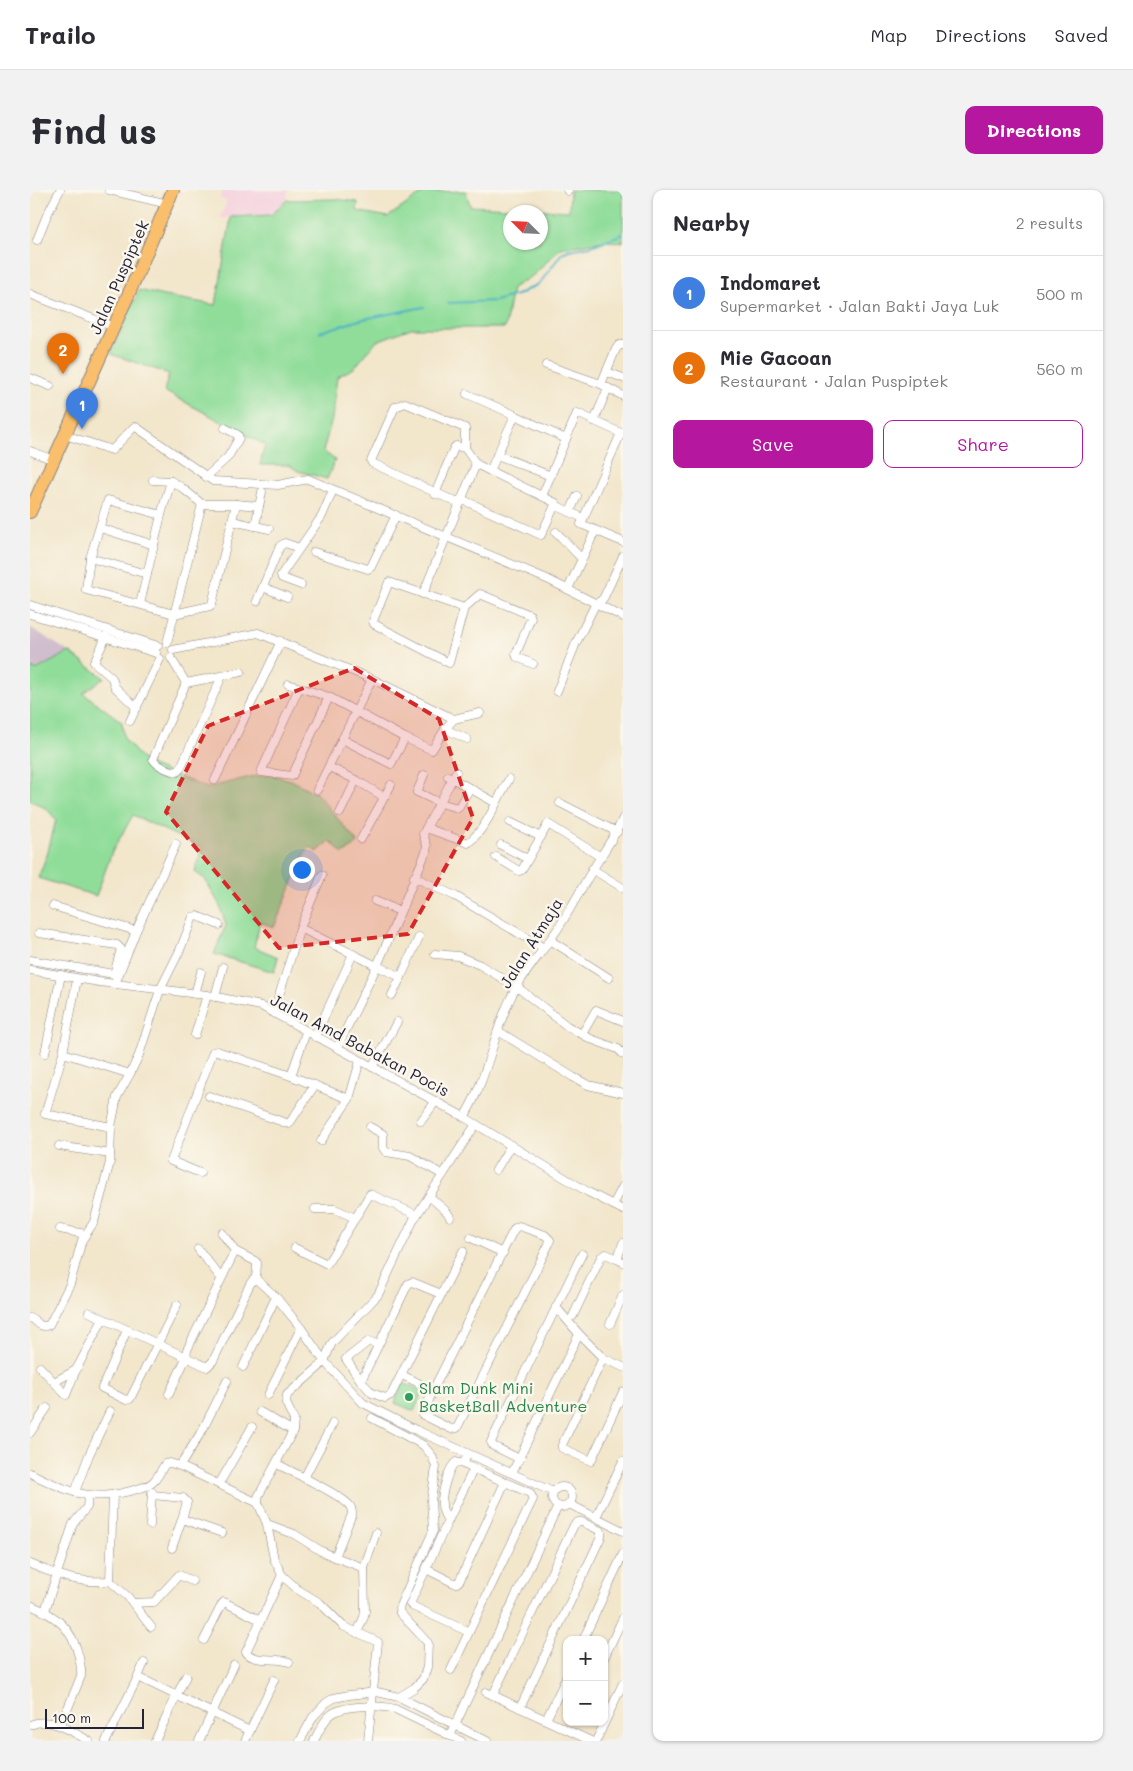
<!DOCTYPE html>
<meta charset="utf-8">
<style>
body{margin:0;font-family:Mali,sans-serif;background:#f2f2f3;color:#2b2b33}
.controls{position:absolute;right:15px;bottom:15px;display:grid;overflow:hidden;border-radius:10px;box-shadow:0 1px 4px #0004}
.controls button{width:45px;height:45px;display:grid;place-items:center;padding:0;border:0;border-bottom:1px solid #e1e1e2;background:#fff;color:#2b2b33;font:25px sans-serif}
.compass{position:absolute;left:473px;top:15px;width:45px;height:45px;border-radius:50%;background:#fff;box-shadow:0 1px 4px #0004;rotate:294deg}
.scale{position:absolute;left:15px;bottom:12px;width:99px;box-sizing:border-box;padding-left:5px;border:2px solid #22223b;border-top:0;font-size:14px;line-height:18px;white-space:nowrap;color:#22223b;-webkit-text-stroke:4px #fbf7ec;paint-order:stroke}
.you{position:absolute;left:271px;top:679px;width:18px;height:18px;margin:-12px;border:4px solid #fff;border-radius:50%;background:#1a73e8;box-shadow:0 0 0 8px #1a73e833}
.badge{display:grid;place-items:center;width:32px;height:32px;border-radius:50%;background:#b5179e;color:#fff;font-size:16px;font-weight:700}
.pin{position:absolute;translate:-50% -41px;filter:drop-shadow(0 1px 2px #0008)}
.pin::after{content:'';position:absolute;top:26px;width:18px;height:15px;background:inherit;clip-path:polygon(0 0,100% 0,50% 100%)}
.list{margin:0;padding:0;list-style:none}
h2{display:flex;justify-content:space-between;align-items:center;height:65px;margin:0;padding:0 20px;font-size:21px}
h2 small{font-size:16px;font-weight:400;color:#7c7c81}
.list li{display:grid;grid-template-columns:32px 1fr auto;gap:15px;align-items:center;box-sizing:border-box;height:75px;padding:0 20px;border-top:1px solid #e1e1e2}
.list b{display:block;font-size:19px;white-space:nowrap}
.list p{margin:0;font-size:16px;white-space:nowrap;color:#7c7c81}
.list em{font-size:16px;font-style:normal;color:#7c7c81}
.actions{display:flex;gap:10px;padding:15px 20px}
.actions a{flex:1;padding:11px 0;border:1px solid #b5179e;border-radius:10px;text-align:center;font-size:18px;color:#b5179e}
.actions .main{background:#b5179e;color:#fff}
.map{position:relative;flex:none;width:593px;height:1551px;overflow:hidden;border-radius:10px}
header{display:flex;align-items:center;gap:30px;box-sizing:border-box;height:70px;padding:0 25px;background:#fff;border-bottom:1px solid #e1e1e2}
header strong{font-size:24px}
nav{display:flex;gap:28px;margin-inline-start:auto;font-size:18px}
.intro{display:flex;align-items:center;justify-content:space-between;box-sizing:border-box;height:120px;padding:0 30px}
h1{margin:0;font-size:35px}
.button{padding:12px 22px;border-radius:10px;background:#b5179e;color:#fff;font-size:18px;font-weight:700}
main{display:flex;gap:30px;padding:0 30px}
aside{flex:1;background:#fff;border-radius:10px;box-shadow:0 1px 4px #0004}
.map>svg:first-child{display:block}
.built{fill:#f4cfdd}
.industrial{fill:#d0bdcd}
.green{fill:#90dd9a;stroke:#59806a;fill-rule:evenodd}
.lines{fill:none;stroke-linecap:round;stroke-linejoin:round}
.stream{stroke:#46b0c4;stroke-width:2}
.street-casing{stroke:#8a8483;stroke-width:9}
.primary-casing{stroke:#8a8483;stroke-width:14}
.street{stroke:#fff;stroke-width:8}
.primary{stroke:#f9bf6d;stroke-width:12}
.marked{fill:#d62828;fill-opacity:0.2;stroke:#d62828;stroke-width:4;stroke-dasharray:10 6;stroke-linejoin:round}
.leisure-dot{fill:#2e9e5b;stroke:#fbf7ec;stroke-width:2}
.labels{text-anchor:middle;stroke-width:5;stroke-linejoin:round;paint-order:stroke}
.street-label{font-size:16px;fill:#22223b;stroke:#fbf7ec}
.leisure-label{font-size:16px;fill:#27864d;stroke:#fbf7ec;text-anchor:start}
</style>
<header>
<strong>Trailo</strong>
<nav><a>Map</a><a>Directions</a><a>Saved</a></nav>
</header>
<div class="intro"><h1>Find us</h1><a class="button">Directions</a></div>
<main>
<div class="map">
<svg width="593" height="1551" viewBox="0 0 593 1551">
<rect width="100%" height="100%" fill="#fbf7ec"/>
<filter id="ink" filterUnits="userSpaceOnUse"><feTurbulence type="fractalNoise" baseFrequency=".02" numOctaves="2"/><feDisplacementMap in="SourceGraphic" scale="10" xChannelSelector="R" yChannelSelector="G"/><feConvolveMatrix kernelMatrix="1 2 1 2 8 2 1 2 1" color-interpolation-filters="sRGB"/></filter>
<filter id="wash" filterUnits="userSpaceOnUse"><feTurbulence type="fractalNoise" baseFrequency=".0096" numOctaves="4" result="noise"/><feDisplacementMap in="SourceGraphic" scale="20" xChannelSelector="R" yChannelSelector="G"/><feGaussianBlur stdDeviation="1.12" result="paint"/><feColorMatrix in="noise" values="0 0 0 0 0 0 0 0 0 0 0 0 0 0 0 0 0 1.4 0 .05"/><feComposite in="paint" operator="in"/></filter>
<g filter="url(#wash)">
<rect width="100%" height="100%" fill="#f2e6cb"/>
<polygon class="built" points="192,0 258,0 257,10 241,25 190,28 197,11 190,9"/>
<polygon class="industrial" points="0,437 39,462 5,480 0,478"/>
<g class="green">
<path d="M540,0H593V52L575,51L530,58L505,84L482,98L475,138H381L347,151L324,178L307,187L302,229L293,261L305,270L297,289L268,281L259,275H230L235,255L134,201L139,184L81,164L109,100L134,106L186,115L201,27L241,25L257,10L306,9L328,12L327,21L358,27L394,2L436,1L440,16L539,21ZM480,22H510V52H480Z"/>
<polygon points="39,462 74,488 53,503 92,532 94,548 115,573 177,598 220,587 242,585 261,590 287,604 328,653 313,664 300,651 287,662 281,657 275,663 244,737 230,732 224,757 248,767 244,782 184,764 196,735 189,714 175,689 165,682 172,658 103,625 82,662 66,706 8,688 17,665 26,630 17,619 0,610 0,478 6,480"/>
<polygon points="373,1193 393,1201 384,1221 365,1213"/>
</g>
<g class="lines">
<g class="stream">
<polyline points="418,113 465,111 487,105 510,93 532,63 539,60 561,56 593,44"/>
<polyline points="290,142 333,129 394,117"/>
</g>
</g>
</g>
<g filter="url(#ink)">
<g class="lines">
<defs>
<g id="street">
<polyline points="79,0 138,14"/>
<polyline points="537,0 538,1"/>
<polyline points="7,50 17,25 30,0"/>
<polyline points="0,104 84,137"/>
<polyline points="516,175 571,194 586,159 589,155 593,155"/>
<polyline points="577,182 593,188"/>
<polyline points="0,188 20,196"/>
<polyline points="578,198 593,206"/>
<polyline points="485,225 536,249"/>
<polyline points="564,231 578,198 571,194"/>
<polyline points="591,243 551,334 593,352"/>
<polyline points="35,245 82,260 104,237 106,237 183,291 248,295 278,289 517,389 593,427"/>
<polyline points="0,261 24,270"/>
<polyline points="467,265 521,286"/>
<polyline points="176,287 198,267 209,248 208,245 195,238"/>
<polyline points="123,290 141,291 151,297 172,314 206,314 229,316"/>
<polyline points="405,304 424,258 426,256 435,258"/>
<polyline points="512,306 547,223 593,244"/>
<polyline points="431,309 511,345 526,313 460,281 485,225 437,204"/>
<polyline points="430,314 342,273 341,271 365,217 375,213 435,238 435,258 446,274 460,281"/>
<polyline points="525,315 553,328"/>
<polyline points="540,322 547,306"/>
<polyline points="131,325 78,310 60,368 56,400 144,424 180,416 182,414 206,314"/>
<polyline points="202,331 239,339"/>
<polyline points="225,336 232,302"/>
<polyline points="70,338 124,355"/>
<polyline points="526,342 552,369"/>
<polyline points="284,362 338,379 341,377 366,325"/>
<polyline points="60,368 117,384"/>
<polyline points="271,395 252,388 251,385 292,326 303,300"/>
<polyline points="233,397 257,407"/>
<polyline points="538,399 565,341"/>
<polyline points="393,404 446,274"/>
<polyline points="227,411 250,356 255,353 269,358"/>
<polyline points="110,414 131,325 141,291"/>
<polyline points="0,415 128,456"/>
<polyline points="434,418 419,473 344,434 343,431 359,392 434,418 450,404 500,425 501,428 486,464 487,467 503,474"/>
<polyline points="0,424 126,463"/>
<polyline points="76,447 64,472 82,488 85,497 107,518"/>
<polyline points="137,453 172,314"/>
<polyline points="143,460 228,443 342,489 424,529"/>
<polyline points="141,468 156,493 211,482"/>
<path d="M156,493L123,569C128,577 138,580 147,582L150,579L192,486"/>
<polyline points="258,494 299,507 375,548 402,560 415,539 424,529 450,523"/>
<polyline points="269,498 231,582 262,586 299,507"/>
<polyline points="527,501 546,453 566,413 571,411 574,407 593,366"/>
<polyline points="100,531 130,469"/>
<polyline points="415,539 437,549"/>
<polyline points="312,549 361,574 375,548"/>
<polyline points="299,577 326,590 354,607"/>
<polyline points="394,585 387,602 410,613 428,618 440,598"/>
<polyline points="418,586 466,613"/>
<polyline points="185,590 251,451"/>
<polyline points="287,600 342,489"/>
<polyline points="530,613 587,642"/>
<polyline points="310,623 326,590"/>
<polyline points="480,632 511,647"/>
<path d="M396,638L438,653C458,637 466,611 479,589"/>
<polyline points="331,649 361,595"/>
<polyline points="471,655 498,669"/>
<polyline points="466,667 489,681 492,680 518,634 571,667"/>
<polyline points="562,679 593,698"/>
<polyline points="384,687 425,706 514,758"/>
<polyline points="345,711 370,721"/>
<polyline points="23,716 106,741"/>
<polyline points="270,738 347,776 396,662 397,656 393,644 426,582"/>
<polyline points="9,743 87,755 91,759 84,784"/>
<polyline points="520,750 579,788"/>
<polyline points="405,764 428,766 450,775 487,797 537,836 561,849 588,859 593,864"/>
<polyline points="0,770 84,784"/>
<polyline points="0,780 69,792 177,805 231,816 434,927 558,1002 593,1020"/>
<polyline points="371,787 389,747"/>
<polyline points="47,789 33,863 15,924 81,937"/>
<polyline points="85,794 106,741 146,654"/>
<polyline points="165,804 171,782"/>
<polyline points="185,807 193,777"/>
<polyline points="244,822 270,738 292,685"/>
<polyline points="468,841 543,887 558,895 593,903"/>
<polyline points="552,844 566,820 593,831"/>
<polyline points="165,845 177,805"/>
<polyline points="285,847 323,764"/>
<polyline points="307,858 347,776 371,787 362,805"/>
<polyline points="15,863 31,785"/>
<polyline points="33,863 100,884"/>
<polyline points="342,877 367,832"/>
<polyline points="261,886 319,909 330,871"/>
<polyline points="179,906 259,934 285,895"/>
<path d="M434,927C460,886 463,837 487,796C499,777 514,759 527,740C540,721 550,700 562,681C572,663 585,647 593,628"/>
<polyline points="391,931 406,911"/>
<polyline points="340,937 353,944 353,958 356,962 380,966 413,985"/>
<polyline points="291,951 319,909"/>
<polyline points="29,956 80,964"/>
<polyline points="466,980 481,955"/>
<polyline points="170,983 141,971 183,862 187,861 261,886 276,842"/>
<polyline points="399,1006 417,1022 420,1027"/>
<polyline points="583,1015 593,996"/>
<polyline points="285,1019 305,1019 325,1028"/>
<polygon points="489,1036 515,1045 520,1050 519,1054 427,1238 421,1239 393,1225 403,1200 481,1045 485,1038"/>
<polyline points="30,1039 55,1044"/>
<polyline points="192,1043 205,1061 225,1071 227,1073 226,1089"/>
<polyline points="441,1048 473,1063"/>
<polyline points="593,1053 587,1069 593,1072"/>
<polyline points="265,1058 297,1074 340,1004 387,1025"/>
<polyline points="168,1059 191,1088"/>
<polyline points="411,1104 382,1092 378,1094 331,1191 342,1203 355,1208 361,1205 433,1061"/>
<polyline points="526,1117 549,1144"/>
<polyline points="59,1122 177,1177 183,1171 220,1094 223,1090 226,1089 246,1107 271,1138 238,1205"/>
<polyline points="543,1126 571,1067 576,1064 587,1069"/>
<path d="M0,1128C8,1130 8,1139 19,1135L40,1094L52,1050L64,1032L80,972L81,937L87,907L100,884L109,865L130,800L150,760L163,727L167,726L189,735"/>
<polyline points="580,1134 593,1105"/>
<polyline points="271,1138 294,1171 333,1213 386,1240 523,1302"/>
<polyline points="97,1140 72,1198 96,1210 100,1209 147,1115"/>
<polyline points="573,1168 532,1255 532,1258 561,1271 593,1202"/>
<polyline points="10,1177 24,1192 46,1180 73,1129"/>
<polyline points="213,1177 246,1107"/>
<polyline points="372,1185 403,1200"/>
<polyline points="331,1191 316,1169 339,1151 348,1155"/>
<polyline points="24,1192 36,1205 46,1180"/>
<polyline points="139,1204 156,1168 157,1160 205,1061"/>
<polyline points="230,1222 263,1241"/>
<polyline points="342,1228 393,1255 402,1266 406,1277 401,1311 403,1341 369,1418 370,1423 398,1453 397,1477 393,1489 384,1498 369,1507"/>
<polyline points="0,1243 17,1218"/>
<polyline points="490,1269 463,1256 461,1252 552,1064"/>
<path d="M247,1274C262,1282 312,1305 320,1316C322,1319 322,1320 322,1324L305,1367L334,1378"/>
<polyline points="433,1274 500,1303 503,1309 439,1442"/>
<polyline points="150,1276 173,1239 197,1191"/>
<path d="M0,1283C35,1300 57,1312 96,1302C104,1300 115,1298 122,1293C128,1288 131,1280 135,1274L140,1273L150,1276L228,1313L237,1334L244,1369L252,1385L267,1399L290,1413L313,1436L348,1452L338,1551"/>
<polyline points="482,1283 549,1144 573,1168 593,1177"/>
<polyline points="274,1288 303,1233"/>
<polyline points="189,1294 222,1237"/>
<circle cx="532" cy="1307" r="10"/>
<polyline points="45,1302 59,1265 80,1221"/>
<polyline points="83,1305 80,1391 98,1407 121,1437"/>
<polyline points="123,1305 153,1308 157,1312 152,1329 192,1343"/>
<polyline points="228,1313 228,1307 263,1241 264,1230 256,1213 257,1205 289,1177 294,1171 302,1153 348,1105 384,1029 446,934"/>
<polyline points="539,1314 593,1341"/>
<polyline points="566,1327 593,1271"/>
<polyline points="418,1331 444,1278"/>
<polyline points="237,1334 264,1344 291,1361 305,1367"/>
<polyline points="120,1335 122,1302"/>
<polyline points="142,1358 152,1329"/>
<path d="M0,1374C30,1386 46,1393 80,1391"/>
<polyline points="396,1379 424,1393 427,1393 430,1390 475,1292"/>
<path d="M252,1385L216,1462C224,1473 247,1467 259,1472"/>
<polyline points="103,1413 124,1412 149,1385 162,1391"/>
<path d="M0,1415C27,1426 42,1438 49,1467C50,1474 52,1479 51,1486L31,1535"/>
<polyline points="15,1421 43,1334 57,1317 58,1306"/>
<polyline points="327,1443 334,1427 335,1421 334,1378 346,1343"/>
<polyline points="174,1450 192,1414 194,1412 230,1430"/>
<polyline points="553,1450 593,1364"/>
<polyline points="574,1468 593,1428"/>
<path d="M421,1480L439,1442L382,1416L380,1414L418,1331C415,1326 412,1321 412,1315C411,1306 418,1277 426,1272L433,1274L438,1264"/>
<polyline points="108,1487 114,1473"/>
<polyline points="456,1502 561,1551"/>
<polyline points="463,1505 544,1335 548,1332 552,1332 571,1341 571,1347 490,1518"/>
<polyline points="516,1530 537,1486"/>
<path d="M0,1535C21,1526 41,1541 59,1551"/>
<polyline points="420,1546 528,1316"/>
<polyline points="76,1551 108,1487 220,1541"/>
<polyline points="125,1551 156,1486"/>
<polyline points="169,1551 204,1475"/>
<polyline points="215,1551 244,1490"/>
<polyline points="270,1551 283,1527 296,1513 304,1508 319,1505 347,1502 369,1507 457,1551"/>
<path d="M284,1551C289,1541 295,1527 305,1522C318,1515 351,1515 365,1519L431,1551"/>
<polyline points="566,1551 593,1493"/>
</g>
<polyline id="primary" points="0,322 100,101 143,0"/>
</defs>
<use href="#street" class="street-casing"/>
<use href="#primary" class="primary-casing"/>
<use href="#street" class="street"/>
<use href="#primary" class="primary"/>
</g>
</g>
<path class="marked" d="M324,478L409,529L443,628L378,744L249,758L136,622L178,536Z"/>
<circle class="leisure-dot" cx="379" cy="1207" r="5"/>
<g class="labels">
<g class="street-label">
<text transform="translate(89 87) rotate(-66)" y="6">Jalan Puspiptek</text>
<text transform="translate(501 753) rotate(-58)" y="6">Jalan Atmaja</text>
<text transform="translate(330 855) rotate(28)" y="6">Jalan Amd Babakan Pocis</text>
</g>
<g class="leisure-label">
<text x="389" y="1204">Slam Dunk Mini<tspan x="389" dy="18">BasketBall Adventure</tspan></text>
</g>
</g>
</svg>
<div class="controls">
<button>+</button>
<button>−</button>
</div>
<svg class="compass" viewBox="-18 -18 36 36"><path d="M0-13l5 13h-10z" fill="#e53935"/><path d="M0 13l5-13h-10z" fill="#7c7c81"/></svg>
<div class="scale">100 m</div>
<div class="you"></div>
<div class="pin badge" style="left:52px;top:239px;background:#3f7fe0">1</div>
<div class="pin badge" style="left:33px;top:184px;background:#e8710a">2</div>
</div>
<aside>
<h2>Nearby<small>2 results</small></h2>
<ul class="list">
<li><span class="badge" style="background:#3f7fe0">1</span><div><b>Indomaret</b><p>Supermarket · Jalan Bakti Jaya Luk</p></div><em>500 m</em></li>
<li><span class="badge" style="background:#e8710a">2</span><div><b>Mie Gacoan</b><p>Restaurant · Jalan Puspiptek</p></div><em>560 m</em></li>
</ul>
<div class="actions"><a class="main">Save</a><a>Share</a></div>
</aside>
</main>
